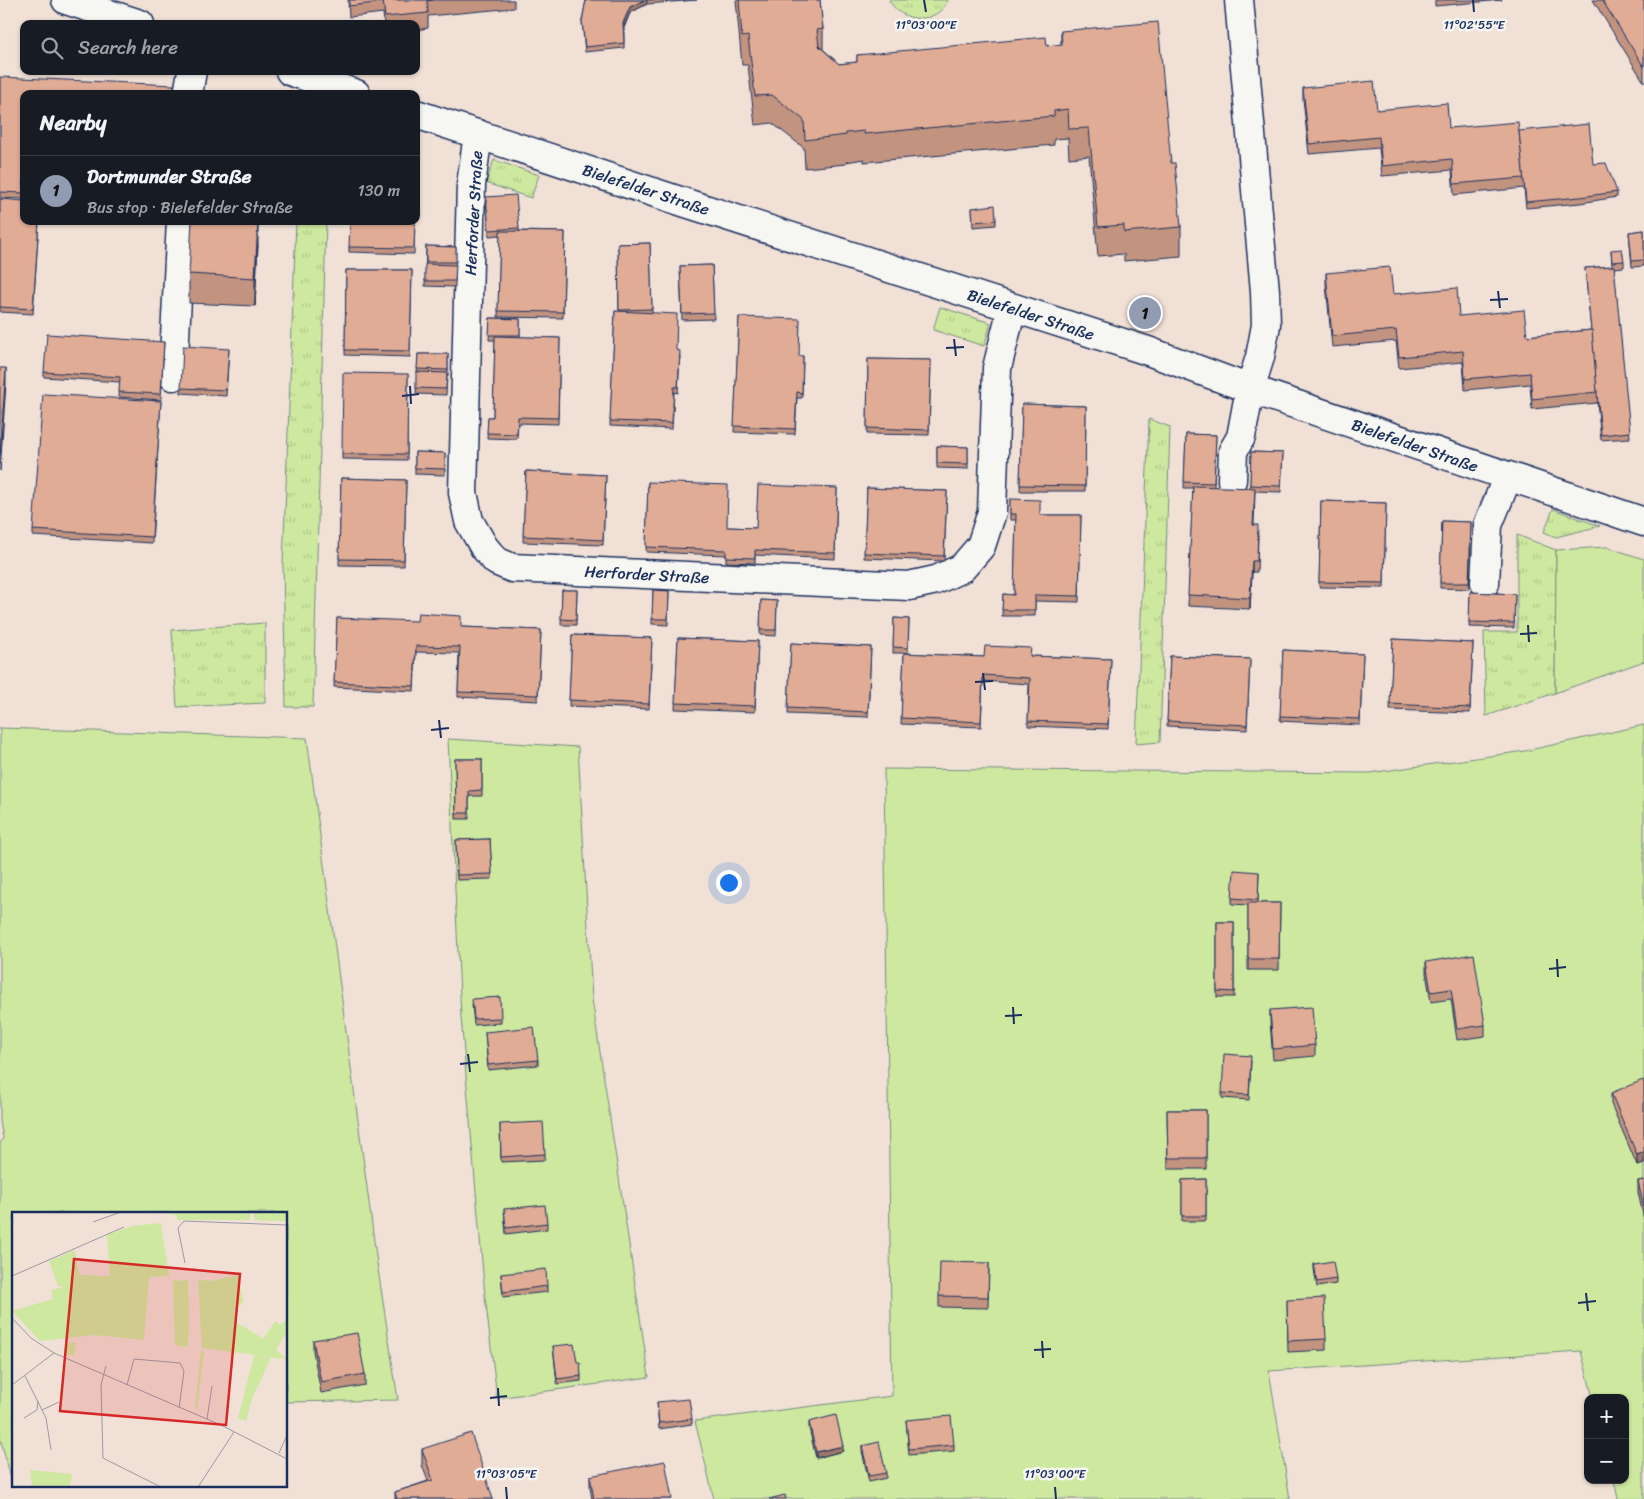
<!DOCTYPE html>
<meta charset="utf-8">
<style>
body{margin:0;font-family:Sriracha,sans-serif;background:#20242c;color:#f1f3f6}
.controls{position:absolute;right:15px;bottom:15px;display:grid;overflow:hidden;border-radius:10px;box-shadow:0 1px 4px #0004}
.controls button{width:45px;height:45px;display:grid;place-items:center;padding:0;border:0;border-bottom:1px solid #363941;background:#171b24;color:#f1f3f6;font:25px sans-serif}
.you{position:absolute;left:728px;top:882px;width:18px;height:18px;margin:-12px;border:4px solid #fff;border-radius:50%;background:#1a73e8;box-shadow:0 0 0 8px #1a73e833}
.badge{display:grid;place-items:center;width:32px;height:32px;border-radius:50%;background:#919bb2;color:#111;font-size:16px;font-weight:700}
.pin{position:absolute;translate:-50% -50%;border:2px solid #fff;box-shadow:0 1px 5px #0006}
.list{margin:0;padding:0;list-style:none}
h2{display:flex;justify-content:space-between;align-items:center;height:65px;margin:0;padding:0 20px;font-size:21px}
h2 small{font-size:16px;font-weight:400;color:#9ea1a6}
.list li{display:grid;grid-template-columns:32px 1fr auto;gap:15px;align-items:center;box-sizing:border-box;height:70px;padding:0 20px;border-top:1px solid #363941}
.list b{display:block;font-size:19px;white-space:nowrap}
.list p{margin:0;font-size:16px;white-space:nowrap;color:#9ea1a6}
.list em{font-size:16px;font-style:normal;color:#9ea1a6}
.icon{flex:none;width:28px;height:28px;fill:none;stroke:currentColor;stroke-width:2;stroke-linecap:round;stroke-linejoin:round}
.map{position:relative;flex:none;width:1644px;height:1499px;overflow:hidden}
.search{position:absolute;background:#171b24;box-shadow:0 1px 4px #0004;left:20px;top:20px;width:400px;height:55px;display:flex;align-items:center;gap:12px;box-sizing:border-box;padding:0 18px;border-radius:10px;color:#9ea1a6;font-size:19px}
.panel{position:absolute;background:#171b24;box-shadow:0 1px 4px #0004;left:20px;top:90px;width:400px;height:135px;border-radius:10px}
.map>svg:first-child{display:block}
.grass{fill:url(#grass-tufts);stroke:#748c7e}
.garden{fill:#cee99f;stroke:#748c7e}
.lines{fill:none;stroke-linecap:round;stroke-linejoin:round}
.minor-casing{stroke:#1b2f5e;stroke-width:31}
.minor{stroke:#f6f6f2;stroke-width:28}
.wall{fill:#c29480;stroke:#1b2f5e}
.shaded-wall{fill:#9e7868;stroke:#1b2f5e}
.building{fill:#e1ac95;stroke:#1b2f5e}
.ticks{fill:none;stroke:#1b2f5e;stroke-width:2}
.labels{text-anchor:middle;stroke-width:5;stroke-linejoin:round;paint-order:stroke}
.street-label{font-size:16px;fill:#1b2f5e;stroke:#f6f6f2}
.inset-road{fill:none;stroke:#9b99a6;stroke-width:1}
.view{fill:#d62828;fill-opacity:0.15;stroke:#d62828;stroke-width:2.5}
.inset-edge{fill:none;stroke:#1b2f5e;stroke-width:2.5}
.ticks-label{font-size:12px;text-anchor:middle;fill:#1b2f5e;stroke:#f6f6f2;stroke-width:5;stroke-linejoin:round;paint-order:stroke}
</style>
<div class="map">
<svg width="1644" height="1499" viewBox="0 0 1644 1499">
<defs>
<pattern id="grass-tufts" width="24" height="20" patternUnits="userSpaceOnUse" patternTransform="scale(1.25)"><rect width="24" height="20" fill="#cee99f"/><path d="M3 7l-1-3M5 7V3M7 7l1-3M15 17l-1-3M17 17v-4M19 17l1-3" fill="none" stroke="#b0c88b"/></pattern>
</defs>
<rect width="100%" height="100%" fill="#f0e0d6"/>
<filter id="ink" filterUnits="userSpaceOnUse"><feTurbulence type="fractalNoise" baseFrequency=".02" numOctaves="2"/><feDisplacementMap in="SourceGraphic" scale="10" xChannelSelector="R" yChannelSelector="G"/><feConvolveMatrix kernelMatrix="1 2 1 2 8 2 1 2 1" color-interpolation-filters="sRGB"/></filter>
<g filter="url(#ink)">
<g class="grass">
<path d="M889,0H948C936,26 901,23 889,0Z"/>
<polygon points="494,160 539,175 531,198 486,183"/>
<polygon points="296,221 326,221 313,707 286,707 283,565"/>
<polygon points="940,307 991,323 984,346 933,330"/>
<polygon points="1149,419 1170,427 1160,742 1136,744"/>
<polygon points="1553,509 1600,526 1556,537 1544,532"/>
<polygon points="1517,535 1556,550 1555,693 1486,716 1484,632 1517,632"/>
<polygon points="265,623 265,703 177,707 172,630"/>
</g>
<g class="garden">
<polygon points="1607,547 1644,559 1644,661 1555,693 1556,550"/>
<polygon points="1644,725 1644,1499 1618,1499 1614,1480 1625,1480 1625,1398 1593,1398 1581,1351 1269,1371 1290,1499 714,1499 695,1421 892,1396 884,769 1370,773 1525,751"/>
<polygon points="0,728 307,738 377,1263 398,1400 286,1402 286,1213 14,1213 14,1485 16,1485 13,1486 0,1437 0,1144 3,1138 0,1121"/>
<polygon points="448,739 578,747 592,999 649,1377 497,1398 485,1296 461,1017"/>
</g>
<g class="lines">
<defs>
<g id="minor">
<polyline points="66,0 140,24"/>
<polyline points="290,71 356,94"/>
<polyline points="188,94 192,71"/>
<polyline points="416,114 686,203 1148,351 1250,389 1644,522"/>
<polyline points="478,134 471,185 463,493 469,521 484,547 496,561 512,568 909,586 936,580 962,568 981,546 992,512 997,368 1012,308"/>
<polyline points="173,376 181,221"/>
<polyline points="1232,480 1233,451 1241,437 1250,389 1260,357 1266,325 1265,291 1239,0"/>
<polyline points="1485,583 1488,525 1508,476"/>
</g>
</defs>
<use href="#minor" class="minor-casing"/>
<use href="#minor" class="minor"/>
</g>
<g class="wall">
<polygon points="348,0 514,0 514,8 428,16 428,28 416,30 416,24 384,24 383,13 349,17"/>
<polygon points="586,0 697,0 647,4 630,13 624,28 624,48 585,52 582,21"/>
<polygon points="736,0 820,0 823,29 823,49 839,64 857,62 857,55 1061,45 1061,31 1171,163 1181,227 1181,256 1124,261 1124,254 1098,256 1089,156 1069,158 1068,138 1054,139 1054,145 864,162 864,159 846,162 846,164 805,168 804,148 772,123 755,125 748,65 742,65"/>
<polygon points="1435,0 1502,0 1435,6"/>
<polygon points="1593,0 1644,0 1644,82"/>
<polygon points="0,77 24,94 24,199 0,198"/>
<polygon points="1303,88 1377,110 1449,128 1519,131 1593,164 1617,192 1617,197 1580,203 1526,208 1524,188 1454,195 1452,170 1382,176 1379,148 1309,154 1303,99"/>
<polygon points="486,197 519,228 519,231 565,232 563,318 498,317 500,235 489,236"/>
<polygon points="0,199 39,221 33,314 0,312"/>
<polygon points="972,208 996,220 996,225 973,227"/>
<polygon points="415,221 414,254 349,252 349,247"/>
<polygon points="1644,230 1644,266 1632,267 1629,232"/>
<polygon points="650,243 652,313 680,356 678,393 674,392 672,429 610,426 615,311 619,312 618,244"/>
<polygon points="258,244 255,306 189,303 189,274"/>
<polygon points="426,246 456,247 455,287 425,286"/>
<polygon points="1611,250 1624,261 1624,267 1614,268 1630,438 1601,440 1597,402 1597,403 1532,409 1530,384 1465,390 1463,362 1399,368 1396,341 1332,347 1326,284 1326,273 1459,316 1527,336 1591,330 1585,268 1612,266"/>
<polygon points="712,265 714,319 682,320 680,266"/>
<polygon points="346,270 412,270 410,357 345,355"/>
<polygon points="739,317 799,356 803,356 802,398 797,398 795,434 734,432"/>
<polygon points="490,318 520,319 520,337 560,338 558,424 518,423 517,439 487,438 488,417 493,417 495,340 489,340"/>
<polygon points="164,342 161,400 119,397 120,382 44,377 44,372"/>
<polygon points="229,349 226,396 181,393 181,388"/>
<polygon points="418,354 448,354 448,376 447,376 446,395 416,394"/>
<polygon points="868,359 931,360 929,435 867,434"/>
<polygon points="408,374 407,460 342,459 342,454"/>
<polygon points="161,401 152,543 33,536 33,530"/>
<polygon points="1022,404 1086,406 1085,491 1020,491"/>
<polygon points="1186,434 1216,435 1214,487 1250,488 1251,452 1283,453 1281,492 1255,491 1254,525 1258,536 1257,572 1252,572 1250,609 1188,606 1193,488 1184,488"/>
<polygon points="937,446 968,447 968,469 937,468"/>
<polygon points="415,452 445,453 445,475 415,474"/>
<polygon points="526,471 606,475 603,545 523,542"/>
<polygon points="341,478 406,480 404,566 339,565"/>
<polygon points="648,482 727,527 756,528 837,488 835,559 755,555 755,563 726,562 726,555 646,552"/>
<polygon points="867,488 947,491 944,561 864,558"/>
<polygon points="1010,499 1040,515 1081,515 1079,602 1035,601 1035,616 1002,616 1003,594 1014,595 1016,520 1010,520"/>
<polygon points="1321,501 1386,503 1384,588 1319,587"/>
<polygon points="1442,521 1471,522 1469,589 1440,588"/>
<polygon points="562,590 577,590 576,625 561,625"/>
<polygon points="653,590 669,591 668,625 652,624"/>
<polygon points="1470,592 1515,594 1514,628 1469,627"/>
<polygon points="761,600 777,601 776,636 760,635"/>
<polygon points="337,618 461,627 541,630 538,701 458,697 459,653 416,652 414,691 334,687"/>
<polygon points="894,618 909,619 908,653 893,653"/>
<polygon points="572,635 652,638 649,709 569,706"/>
<polygon points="678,638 758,641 755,712 675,709"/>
<polygon points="1393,639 1473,643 1470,713 1390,710"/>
<polygon points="791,643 871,647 868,717 788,714"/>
<polygon points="1283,650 1363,654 1360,725 1280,721"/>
<polygon points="904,653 984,657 1031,656 1111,659 1108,729 1028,726 1029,684 983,681 981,727 901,724"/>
<polygon points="1170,656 1250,659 1247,730 1167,726"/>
<polygon points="455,759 482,759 482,796 469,796 469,819 456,819"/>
<polygon points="490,839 492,879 457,880 456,840"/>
<polygon points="1259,872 1258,903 1280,903 1279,970 1248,970 1248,905 1232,904 1232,898"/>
<rect x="1217" y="922" width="17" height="75"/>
<polygon points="1426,962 1485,1025 1485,1036 1457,1040 1451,999 1431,1002 1426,973"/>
<polygon points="472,1004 501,1018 501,1023 474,1025"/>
<polygon points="1270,1010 1315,1045 1315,1056 1273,1060 1270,1021"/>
<polygon points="485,1032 538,1060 538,1065 488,1070"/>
<polygon points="1251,1061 1249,1100 1222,1098 1222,1093"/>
<polygon points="1644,1083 1644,1163 1637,1165 1611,1104 1611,1093"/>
<polygon points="1167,1110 1206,1110 1206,1169 1168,1169"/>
<polygon points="500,1124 545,1154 545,1160 501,1162"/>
<polygon points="1206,1179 1206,1221 1182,1221 1182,1180"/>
<polygon points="1644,1180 1644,1220 1638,1192 1638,1181"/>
<polygon points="504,1209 547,1223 547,1229 506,1234"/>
<polygon points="989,1263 988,1308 939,1307 939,1296"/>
<polygon points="1314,1264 1336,1279 1336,1284 1317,1287 1314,1269"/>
<polygon points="501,1274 547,1286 547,1292 503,1297"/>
<polygon points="1287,1300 1326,1339 1326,1350 1288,1352"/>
<polygon points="313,1340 365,1374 365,1385 321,1393 313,1351"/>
<polygon points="553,1346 577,1362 581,1376 581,1381 557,1384"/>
<polygon points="657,1402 692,1419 692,1424 659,1429"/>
<polygon points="906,1420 954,1445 954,1451 909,1455"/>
<polygon points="809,1422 843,1451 816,1458 809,1428"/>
<polygon points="862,1446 886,1473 886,1478 869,1482 862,1451"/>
<polygon points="422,1449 493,1499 395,1499 395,1492 428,1481 422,1465"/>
<polygon points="590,1476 672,1499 592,1499 590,1487"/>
</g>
<g class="shaded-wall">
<polygon points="644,0 647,0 647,4 630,13 623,28 623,23 630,7"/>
<polygon points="258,221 258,244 255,306 255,278"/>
<polygon points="6,368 6,384 0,471 0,455"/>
<polygon points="1252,561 1252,572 1250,609 1250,598"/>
<polygon points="1644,1152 1644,1163 1637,1165 1637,1155"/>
<polygon points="843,1446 843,1451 816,1458 816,1452"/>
</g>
<g class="building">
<polygon points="349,0 383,0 383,2 349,6"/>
<polygon points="383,0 433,0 427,1 428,13 385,17"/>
<polygon points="586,0 644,0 630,7 623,23 624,43 585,47 582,21"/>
<polygon points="739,0 820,0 823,29 817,30 819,46 839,64 857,62 857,55 1046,37 1047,46 1062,44 1061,31 1158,22 1171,163 1175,163 1181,227 1124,232 1124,225 1098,227 1089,128 1069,129 1068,109 1054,111 1054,116 864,134 864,131 846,133 846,135 805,140 804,120 772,95 755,96 748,36 742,37"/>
<polygon points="1602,0 1644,0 1644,67"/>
<polygon points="0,77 174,85 174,94 24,94 24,193 0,192"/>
<polygon points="1374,81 1377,110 1447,103 1449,128 1518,122 1524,178 1454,184 1452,159 1382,166 1379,137 1309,144 1303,88"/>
<polygon points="1589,124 1593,164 1606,163 1617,192 1580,197 1526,202 1519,131"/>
<polygon points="516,195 519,228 489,230 486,197"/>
<polygon points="0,199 24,201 24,221 39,221 33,309 0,307"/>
<polygon points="995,205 996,220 973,222 972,208"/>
<polygon points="192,221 258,221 255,278 189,274"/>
<polygon points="350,221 415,221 414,248 349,247"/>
<polygon points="1644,230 1644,260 1632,261 1629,232"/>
<polygon points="500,231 565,232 563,312 498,311"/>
<polygon points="650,243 652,309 619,310 618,244"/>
<polygon points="426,246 456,247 456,262 426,262"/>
<polygon points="1622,249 1624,261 1612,262 1611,250"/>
<polygon points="425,264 456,265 455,281 425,281"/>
<polygon points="712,265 714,313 682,314 680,266"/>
<polygon points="1614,266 1630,432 1601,435 1585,268"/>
<polygon points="1390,267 1393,294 1457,288 1459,316 1524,310 1527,336 1592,330 1597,392 1532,399 1530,373 1465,379 1463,351 1399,357 1396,330 1332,336 1326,273"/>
<polygon points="346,270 412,270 410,351 345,350"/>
<polygon points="615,311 677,314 676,350 680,351 678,387 674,387 672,423 610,421"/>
<polygon points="739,317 800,319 799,356 803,356 802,393 797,392 795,429 734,426"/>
<polygon points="490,318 520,319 520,335 489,335"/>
<polygon points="47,334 164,342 161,394 119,392 120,377 44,372"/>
<polygon points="495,336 560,338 558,418 518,417 517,434 487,433 488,417 493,417"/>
<polygon points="183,346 229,349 226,390 181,388"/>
<polygon points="418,354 448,354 448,370 417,369"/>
<polygon points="868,359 931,360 929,430 867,428"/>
<polygon points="0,368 6,368 0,455"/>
<polygon points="416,372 447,373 446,389 416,388"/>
<polygon points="343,373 408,374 407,454 342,454"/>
<polygon points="43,394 161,401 152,537 33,530"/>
<polygon points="1022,404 1086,406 1085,486 1020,485"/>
<polygon points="1186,434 1216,435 1214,483 1184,482"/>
<polygon points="937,446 968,447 968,464 937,463"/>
<polygon points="415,452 445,453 445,469 415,468"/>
<polygon points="1251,452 1283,453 1281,486 1250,485"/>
<polygon points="526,471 606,475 603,540 523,536"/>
<polygon points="341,478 406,480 404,560 339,559"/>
<polygon points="648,482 728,485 727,527 756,528 758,485 837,488 835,553 755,550 755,558 726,557 726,550 646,547"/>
<polygon points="1193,486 1255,488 1253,525 1258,525 1257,561 1252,561 1250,598 1188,595"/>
<polygon points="867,488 947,491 944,556 864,553"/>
<polygon points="1010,499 1040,500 1040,515 1081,515 1079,596 1035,595 1035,610 1002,610 1003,594 1014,595 1016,514 1010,514"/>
<polygon points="1321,501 1386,503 1384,583 1319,582"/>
<polygon points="1442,521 1471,522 1469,583 1440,583"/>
<polygon points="562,590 577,590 576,620 561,619"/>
<polygon points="653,590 669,591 668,619 652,619"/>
<polygon points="1470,592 1515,594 1514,623 1469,622"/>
<polygon points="761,600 777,601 776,630 760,630"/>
<polygon points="418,613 461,616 461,627 541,630 538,695 458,692 460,647 416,646 414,686 334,682 337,618 417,621"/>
<polygon points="894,618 909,619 908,648 893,647"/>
<polygon points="572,635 652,638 649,704 569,700"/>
<polygon points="678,638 758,641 755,706 675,703"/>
<polygon points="1393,639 1473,643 1470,708 1390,704"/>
<polygon points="791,643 871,647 868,712 788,708"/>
<polygon points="985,646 1031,648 1030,656 1111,659 1108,724 1028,721 1030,678 983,675 981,722 901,718 904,653 984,657"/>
<polygon points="1283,650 1363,654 1360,719 1280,716"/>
<polygon points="1170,656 1250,659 1247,725 1167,721"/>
<polygon points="455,759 482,759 482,790 469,791 469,813 456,813"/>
<polygon points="490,839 492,874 457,875 456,840"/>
<polygon points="1234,870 1259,872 1258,900 1232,898"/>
<polygon points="1248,903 1280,903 1279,959 1248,959"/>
<polygon points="1217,922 1234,922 1234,992 1217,991"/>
<polygon points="1474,954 1485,1025 1457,1029 1451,989 1431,992 1426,962"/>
<polygon points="500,997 501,1018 474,1019 472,999"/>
<polygon points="1312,1007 1315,1045 1273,1049 1270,1010"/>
<polygon points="534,1027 538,1060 488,1065 485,1032"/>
<polygon points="1224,1054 1251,1056 1249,1095 1222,1093"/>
<polygon points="1643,1080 1644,1083 1644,1152 1637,1155 1611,1093"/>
<polygon points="1167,1110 1206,1110 1206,1158 1168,1158"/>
<polygon points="543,1122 545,1154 501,1157 500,1124"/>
<polygon points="1206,1179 1206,1216 1182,1216 1182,1180"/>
<polygon points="1644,1180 1644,1209 1638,1181"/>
<polygon points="545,1205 547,1223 506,1228 504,1209"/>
<polygon points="1333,1261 1336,1279 1317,1282 1314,1264"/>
<polygon points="940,1262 989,1263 988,1297 939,1296"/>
<polygon points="546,1269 547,1286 503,1292 501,1274"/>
<polygon points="1324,1298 1326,1339 1288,1341 1287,1300"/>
<polygon points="357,1333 365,1374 321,1382 313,1340"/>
<polygon points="574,1344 577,1362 580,1362 581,1376 557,1379 553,1346"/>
<polygon points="689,1399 692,1419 659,1423 657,1402"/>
<polygon points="836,1415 843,1446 816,1452 809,1422"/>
<polygon points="951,1416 954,1445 909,1449 906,1420"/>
<polygon points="471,1433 493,1499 397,1499 395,1492 433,1480 422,1449"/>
<polygon points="879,1442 886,1473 869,1476 862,1446"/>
<polygon points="665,1461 672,1499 594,1499 590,1476"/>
<polygon points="785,1495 786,1499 769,1499"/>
</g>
</g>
<path class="ticks" d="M924,0L926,12M1473,0L1474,12M1498,291L1500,308M1490,300L1508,299M954,339L956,356M946,348L964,347M410,386L411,404M402,396L419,394M1528,625L1529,642M1520,634L1537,633M983,673L985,690M975,682L993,681M439,720L441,738M431,730L449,728M1557,959L1558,977M1549,969L1566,967M1013,1007L1014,1024M1005,1016L1022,1015M468,1054L470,1072M460,1064L478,1062M1586,1293L1588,1311M1578,1303L1596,1301M1042,1341L1043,1358M1034,1350L1051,1349M498,1388L499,1406M490,1398L507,1396M506,1487L507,1499M1055,1487L1056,1499"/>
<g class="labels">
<g class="street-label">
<text transform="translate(646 189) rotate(18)" y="6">Bielefelder Straße</text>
<text transform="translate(473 213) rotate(-87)" y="6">Herforder Straße</text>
<text transform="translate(1031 314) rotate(18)" y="6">Bielefelder Straße</text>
<text transform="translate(1415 445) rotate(19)" y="6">Bielefelder Straße</text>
<text transform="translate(647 574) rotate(3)" y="6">Herforder Straße</text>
</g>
</g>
<g transform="translate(12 1212)">
<rect width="275" height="275" fill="#f0e0d6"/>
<path d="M257,0H275V9H256ZM263,109L269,113L272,109L275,111V119L264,138L275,147L243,144L244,122L251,127ZM189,139H192L185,197L183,196Z" fill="#cee99f"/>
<path d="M18,258L60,262L58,275H20Z" fill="#cee99f"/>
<path d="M146,0H238V8H166L164,3ZM241,0H257L256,9L243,8ZM149,11L157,64L137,65L132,128L83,123L28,129L0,99L41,87L39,78L52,75L46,74L37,49L63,38L67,63L98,64L95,23L120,14ZM226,63L231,89L224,98L225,111L244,122V143L190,136L186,68L199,69ZM176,68L177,107L176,135L163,133L161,69ZM64,130L62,144L51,141L54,132ZM242,144L259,146L240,187L234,209L226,206Z" fill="#cee99f"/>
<path class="inset-road" d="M81,10L109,0M173,51L166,16L172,9L275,13M0,64L112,15M0,106L19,126L42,141L211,214L275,247M94,154L89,173L91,246L149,275M13,164L34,206L39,238M0,173L42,141M115,173L122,147L168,151L172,159L167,196M30,198L47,190M12,206L25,198L26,189M195,207L200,174M267,241L275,223M186,275L222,220"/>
<path class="view" d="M62,47L228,62L214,213L48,199Z"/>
<rect width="275" height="275" class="inset-edge"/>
</g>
<g class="ticks-label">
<text x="926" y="29">11°03'00"E</text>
<text x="1474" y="29">11°02'55"E</text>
<text x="506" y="1478">11°03'05"E</text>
<text x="1055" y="1478">11°03'00"E</text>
</g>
</svg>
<div class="controls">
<button>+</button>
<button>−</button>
</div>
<div class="you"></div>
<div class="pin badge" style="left:1145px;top:313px">1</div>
<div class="search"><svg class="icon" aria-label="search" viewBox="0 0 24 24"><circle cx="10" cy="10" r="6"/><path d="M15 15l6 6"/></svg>Search here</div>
<section class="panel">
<h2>Nearby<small></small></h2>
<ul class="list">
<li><span class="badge">1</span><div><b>Dortmunder Straße</b><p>Bus stop · Bielefelder Straße</p></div><em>130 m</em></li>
</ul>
</section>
</div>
